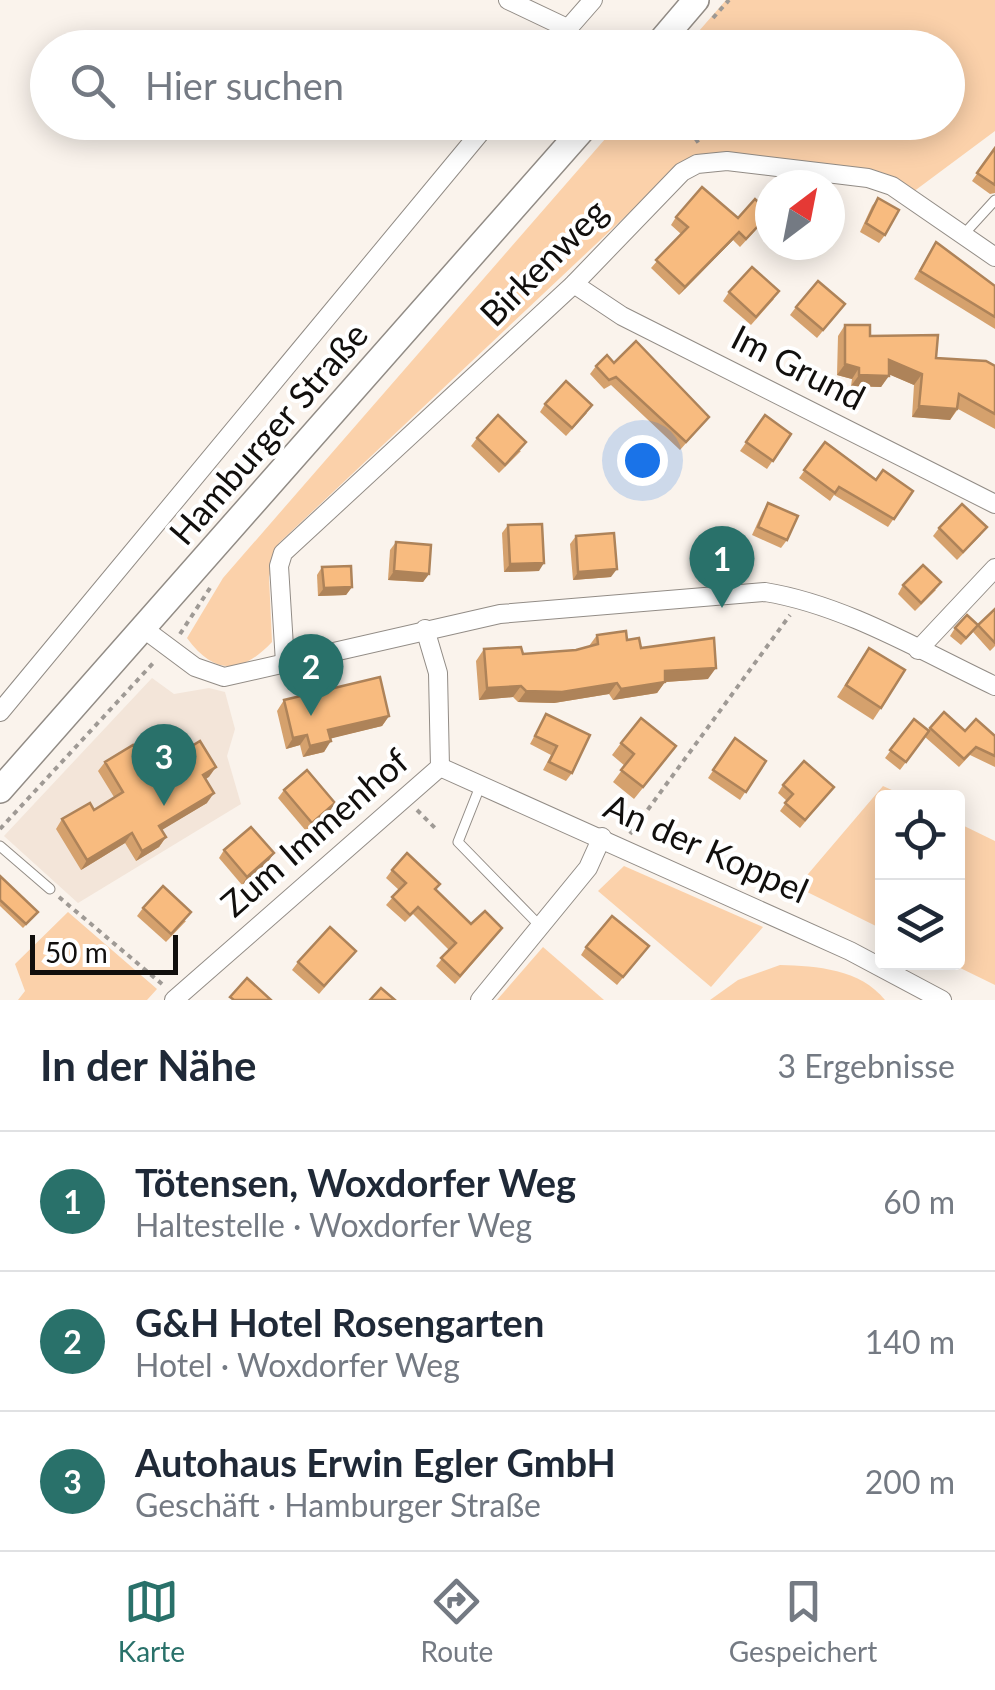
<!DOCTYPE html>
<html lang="de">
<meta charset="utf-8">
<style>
body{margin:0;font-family:Lato,sans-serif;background:#f2f2f3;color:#1f2937}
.controls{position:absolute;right:30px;bottom:30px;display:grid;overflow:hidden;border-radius:10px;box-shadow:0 5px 25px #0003}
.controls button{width:90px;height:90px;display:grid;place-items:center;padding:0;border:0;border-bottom:2px solid #e0e1e3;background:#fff;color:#1f2937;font:50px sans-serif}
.compass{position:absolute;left:755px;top:170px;width:90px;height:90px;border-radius:50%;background:#fff;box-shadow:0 5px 25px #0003;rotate:32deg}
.scale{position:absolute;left:30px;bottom:25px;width:148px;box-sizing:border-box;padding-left:10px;border:5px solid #110f0d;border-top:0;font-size:28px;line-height:35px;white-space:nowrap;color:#110f0d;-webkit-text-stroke:8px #fff;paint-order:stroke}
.you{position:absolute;left:642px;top:460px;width:35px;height:35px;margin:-25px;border:8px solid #fff;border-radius:50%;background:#1a73e8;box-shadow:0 0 0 15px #1a73e833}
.badge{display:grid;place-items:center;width:65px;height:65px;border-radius:50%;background:#29716a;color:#fff;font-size:32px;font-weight:700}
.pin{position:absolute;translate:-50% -82px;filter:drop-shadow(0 2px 5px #0008)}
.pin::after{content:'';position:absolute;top:52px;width:35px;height:30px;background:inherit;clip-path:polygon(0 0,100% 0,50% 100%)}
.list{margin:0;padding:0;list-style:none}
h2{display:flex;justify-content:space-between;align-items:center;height:130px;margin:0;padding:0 40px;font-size:42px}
h2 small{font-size:32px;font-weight:400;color:#747a83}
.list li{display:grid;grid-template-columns:65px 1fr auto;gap:30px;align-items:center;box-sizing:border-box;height:140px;padding:0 40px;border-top:2px solid #e0e1e3}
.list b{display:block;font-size:38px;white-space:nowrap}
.list p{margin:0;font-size:32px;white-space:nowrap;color:#747a83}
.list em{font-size:32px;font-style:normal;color:#747a83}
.icon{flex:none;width:55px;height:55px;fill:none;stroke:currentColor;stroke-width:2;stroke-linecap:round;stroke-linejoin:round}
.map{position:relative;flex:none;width:995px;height:1000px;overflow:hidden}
.search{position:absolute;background:#fff;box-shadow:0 5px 25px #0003;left:30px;right:30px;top:30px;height:110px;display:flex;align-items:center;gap:25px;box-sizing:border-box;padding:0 35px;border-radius:55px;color:#747a83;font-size:38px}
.sheet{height:550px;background:#fff}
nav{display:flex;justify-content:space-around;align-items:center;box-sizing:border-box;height:140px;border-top:2px solid #e0e1e3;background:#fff;font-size:28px;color:#747a83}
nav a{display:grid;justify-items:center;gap:5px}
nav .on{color:#29716a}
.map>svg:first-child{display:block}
.built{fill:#f3e5d9}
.green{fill:#fbd1aa}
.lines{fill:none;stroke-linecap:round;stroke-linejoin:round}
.service-casing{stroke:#928c86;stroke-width:11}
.minor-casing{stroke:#928c86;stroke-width:20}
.secondary-casing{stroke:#928c86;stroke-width:28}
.path{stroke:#9f9a95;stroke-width:4;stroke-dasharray:5 5;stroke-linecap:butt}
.service{stroke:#fff;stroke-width:9}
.minor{stroke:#fff;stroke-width:18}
.secondary{stroke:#fff;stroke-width:25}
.wall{fill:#d5a16d}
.shaded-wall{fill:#ae8359}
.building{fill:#f8bb7f;stroke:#ae8359;stroke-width:2.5}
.labels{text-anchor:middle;stroke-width:8;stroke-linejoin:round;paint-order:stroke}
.street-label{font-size:35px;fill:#110f0d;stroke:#fff}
</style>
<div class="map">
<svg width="995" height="1000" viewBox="0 0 995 1000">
<rect width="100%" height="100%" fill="#faf3ec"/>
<polygon class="built" points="152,678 174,694 209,688 225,692 235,729 227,756 241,804 78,903 4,836"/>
<g class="green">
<path d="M726,0H995V131L913,192L881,172L719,153L682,163L279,543L269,577L272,642C241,675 214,675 187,638L223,578L619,123L948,122V48L685,47Z"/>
<polygon points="883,786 907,797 882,798 882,929 797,887"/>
<polygon points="958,823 995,841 995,985 950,963 958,962"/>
<polygon points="624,866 763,927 711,987 598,891"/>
<polygon points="68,912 157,989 147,1000 18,1000 25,991 15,964"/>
<polygon points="543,947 604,1000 497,1000"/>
<path d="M780,965C817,966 860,969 885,1000H710L738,980Z"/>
</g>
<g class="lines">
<defs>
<g id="service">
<polyline points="964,234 995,200"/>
<polyline points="481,784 458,842 541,927"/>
<polyline points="0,846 50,889"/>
</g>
<g id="minor">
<polyline points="508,0 567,28"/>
<polyline points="551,48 593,0"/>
<polyline points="574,284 622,316 995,504"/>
<path d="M144,629L195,667L224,677L500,614L765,592C845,605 921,651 995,686"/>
<polyline points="918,650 995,568"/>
<polyline points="285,663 279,566 283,553 574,284 682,172 697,164 727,161 868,178 892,186 995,257"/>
<polyline points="0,712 489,122"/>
<polyline points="440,767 850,951 942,1000"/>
<polyline points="174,1000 440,767 438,673 425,629"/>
<polyline points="480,1000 588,868 602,837"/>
</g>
<g id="secondary">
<polyline points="655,48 696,0"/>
<polyline points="0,790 589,122"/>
</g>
</defs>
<use href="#service" class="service-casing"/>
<use href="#minor" class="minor-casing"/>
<use href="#secondary" class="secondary-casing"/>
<g class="path">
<polyline points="713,18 729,0"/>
<polyline points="587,37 605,48"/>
<polyline points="684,122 700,145"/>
<polyline points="608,134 619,122"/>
<polyline points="180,634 210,588"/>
<polyline points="417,810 437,830"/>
<polyline points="0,829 156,660"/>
<polyline points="630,834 790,615"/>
<polyline points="59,897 162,984"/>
</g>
<use href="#service" class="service"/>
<use href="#minor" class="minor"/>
<use href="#secondary" class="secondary"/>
</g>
<g class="wall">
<polygon points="995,148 995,193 990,194 972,181"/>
<polygon points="878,198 885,235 879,243 860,232 872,206"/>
<polygon points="676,217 738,218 764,221 740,247 733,240 679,295 651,268 681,234 671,225"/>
<polygon points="936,242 995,286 995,329 914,279"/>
<polygon points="729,292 774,299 751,325 723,301"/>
<polygon points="845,304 817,338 790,315 796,307"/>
<polygon points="845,325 870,336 936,358 995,366 995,429 958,409 950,420 912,417 914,385 889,374 881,387 851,386 852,379 837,375 838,336"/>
<polygon points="614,363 709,417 680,450 611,385 604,389 590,374 596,366"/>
<polygon points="545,404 587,413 566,436 540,412"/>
<polygon points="765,415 791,434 767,469 740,451"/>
<polygon points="477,438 521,451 499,473 471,446"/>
<polygon points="825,442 876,479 913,491 888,527 834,495 830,501 799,478"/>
<polygon points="768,503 787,540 781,548 752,535 763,511"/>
<polygon points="508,525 539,571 504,572 502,533"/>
<polygon points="939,528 981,535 957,560 933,536"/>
<polygon points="576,536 611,577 573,580 570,544"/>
<polygon points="396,542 429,574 423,582 388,580 390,550"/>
<polygon points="322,567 352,587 346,595 318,596 317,575"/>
<polygon points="903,585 936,590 915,611 898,594"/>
<polygon points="995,609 995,646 990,651 973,632 961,645 950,636 955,628 978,625"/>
<polygon points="597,635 627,640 641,648 708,679 665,682 657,693 613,700 609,694 554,703 518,702 513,697 479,700 476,661 484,649 523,654 576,650 589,646"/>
<polygon points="861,660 881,708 873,720 837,697"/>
<polygon points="284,700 389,716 382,726 331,738 324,752 303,757 300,745 286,749 277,711"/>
<polygon points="944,712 965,731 995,736 995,767 970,755 959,767 925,737 900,770 885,758 914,719 928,730"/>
<polygon points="546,714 572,773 566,781 543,770 551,755 530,744"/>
<polygon points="735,738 766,761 740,800 708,778"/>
<polygon points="621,743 667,758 634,799 613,782 625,766 612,755"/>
<polygon points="187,749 216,767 206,779 207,803 161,830 166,837 159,847 136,861 125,843 81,870 56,829 62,819 94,810 114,797 98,771 105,762 146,766"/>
<polygon points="783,785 834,787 800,828 780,811 787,801 778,793"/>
<polygon points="284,790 330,811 306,831 278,798"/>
<polygon points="224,850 268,862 242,885 219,858"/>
<polygon points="392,870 440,884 436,889 471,924 497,935 455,984 436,966 449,950 413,914 405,922 386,905 399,890 386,878"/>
<polygon points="0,876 38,912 23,928 0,906"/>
<polygon points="143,908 186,921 166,942 137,916"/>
<polygon points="649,946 617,985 581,955 586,947"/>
<polygon points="356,951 319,994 292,970 298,962"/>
</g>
<g class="shaded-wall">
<polygon points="739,232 733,240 679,295 685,287"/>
<polygon points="889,360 922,374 914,385 881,371"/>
<polygon points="845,364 859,368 852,379 837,375"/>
<polygon points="859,375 889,376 881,387 851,386"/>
<polygon points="919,406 957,409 950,420 912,417"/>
<polygon points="544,563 539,571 504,572 510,564"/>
<polygon points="617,569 611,577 573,580 578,572"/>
<polygon points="394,571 429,574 423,582 388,580"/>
<polygon points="352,587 346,595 318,596 324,588"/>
<polygon points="716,668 708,679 665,682 657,693 613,700 621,689 665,671"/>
<polygon points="617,683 609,694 554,703 518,702 526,691"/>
<polygon points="521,686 513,697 479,700 487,688"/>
<polygon points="389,716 382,726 321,741 328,730"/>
<polygon points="307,735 300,745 286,749 293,738"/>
<polygon points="331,741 324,752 303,757 310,746"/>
<polygon points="216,767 209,777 197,784 203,775"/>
<polygon points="214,793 207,803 152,836 159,826"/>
<polygon points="335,803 330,811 306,831 312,823"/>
<polygon points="132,833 125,843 81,870 87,860"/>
<polygon points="166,837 159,847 136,861 142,851"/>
<polygon points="274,853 268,862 242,885 247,877"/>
</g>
<g class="building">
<polygon points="995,148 995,185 977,173"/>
<polygon points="702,187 738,218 755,199 770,213 746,239 739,232 685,287 656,260 688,227 676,217"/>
<polygon points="878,198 899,210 885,235 866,223"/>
<polygon points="936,242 995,286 995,317 920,271"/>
<polygon points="752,267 779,291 756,317 729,292"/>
<polygon points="818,281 845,304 823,330 796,307"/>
<polygon points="845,325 870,325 870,336 938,335 936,358 986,361 995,366 995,414 959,394 957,409 919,406 922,374 889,360 889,376 859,375 859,368 845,364"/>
<polygon points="636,341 709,417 686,442 616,377 609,380 596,366 607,355 614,363"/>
<polygon points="566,381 592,405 572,428 545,404"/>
<polygon points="498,415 526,442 505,465 477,438"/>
<polygon points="765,415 791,434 773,461 746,442"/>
<polygon points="825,442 876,480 883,470 913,491 894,519 839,487 835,493 804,470"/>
<polygon points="768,503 798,516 787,540 758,527"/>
<polygon points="962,504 987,527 963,552 939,528"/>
<polygon points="542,524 544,563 510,564 508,525"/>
<polygon points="614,533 617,569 578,572 576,536"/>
<polygon points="396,542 431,545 429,574 394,571"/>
<polygon points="923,565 941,582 921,603 903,585"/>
<polygon points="351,566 352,587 324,588 322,567"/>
<polygon points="995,609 995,643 978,625"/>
<polygon points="967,615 978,625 966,638 955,628"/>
<polygon points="626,631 627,640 639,638 641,648 714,638 716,668 665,671 665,682 621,689 617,683 562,692 526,691 521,686 487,688 484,649 521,647 523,654 576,650 598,644 597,635"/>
<polygon points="869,648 905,670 881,708 846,685"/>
<polygon points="380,677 389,716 328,730 331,741 310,746 307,735 293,738 284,700"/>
<polygon points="944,712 965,731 976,719 995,736 995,756 976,747 964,759 930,728"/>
<polygon points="546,714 590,735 572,773 549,762 557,746 535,736"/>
<polygon points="641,718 676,746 643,787 621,770 634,754 621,743"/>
<polygon points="914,719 929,731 906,762 890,750"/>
<polygon points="735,738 766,761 746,792 713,770"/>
<polygon points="200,741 216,767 203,775 214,793 159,826 166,837 142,851 132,833 87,860 62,819 90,803 94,810 123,792 105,762 133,745 146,766 184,743 187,749"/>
<polygon points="804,761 834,787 805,820 785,803 793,794 783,785"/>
<polygon points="307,770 335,803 312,823 284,790"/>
<polygon points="251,827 274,853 247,877 224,850"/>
<polygon points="407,853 440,884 435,889 471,924 485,911 502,928 460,976 441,958 456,943 418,907 410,915 392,897 406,883 392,870"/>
<polygon points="0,876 38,912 26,924 0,900"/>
<polygon points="163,886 191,912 171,934 143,908"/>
<polygon points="612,916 649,946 623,977 586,947"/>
<polygon points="330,927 356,951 324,986 298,962"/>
<polygon points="247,978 271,1000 234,1000 230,997"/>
<polygon points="381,988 395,1000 370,1000"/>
</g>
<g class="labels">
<g class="street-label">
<text transform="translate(544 263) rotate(-45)" y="12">Birkenweg</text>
<text transform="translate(798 368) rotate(27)" y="12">Im Grund</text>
<text transform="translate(269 434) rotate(-49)" y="12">Hamburger Straße</text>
<text transform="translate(315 833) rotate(-41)" y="12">Zum Immenhof</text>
<text transform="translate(706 849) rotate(24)" y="12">An der Koppel</text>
</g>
</g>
</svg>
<div class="controls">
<button><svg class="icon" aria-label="locate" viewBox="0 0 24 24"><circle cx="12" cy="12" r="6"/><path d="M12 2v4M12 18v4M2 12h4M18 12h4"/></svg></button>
<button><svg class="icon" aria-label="layers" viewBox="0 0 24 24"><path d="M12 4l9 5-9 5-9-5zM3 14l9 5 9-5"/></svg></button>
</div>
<svg class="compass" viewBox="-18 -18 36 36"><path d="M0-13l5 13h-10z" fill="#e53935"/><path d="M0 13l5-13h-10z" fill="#747a83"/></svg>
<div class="scale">50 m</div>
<div class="you"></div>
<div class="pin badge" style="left:722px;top:608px">1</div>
<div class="pin badge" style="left:311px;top:716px">2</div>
<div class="pin badge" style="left:164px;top:806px">3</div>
<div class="search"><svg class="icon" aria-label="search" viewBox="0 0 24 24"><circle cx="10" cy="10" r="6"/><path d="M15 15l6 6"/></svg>Hier suchen</div>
</div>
<section class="sheet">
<h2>In der Nähe<small>3 Ergebnisse</small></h2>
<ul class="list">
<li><span class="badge">1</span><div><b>Tötensen, Woxdorfer Weg</b><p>Haltestelle · Woxdorfer Weg</p></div><em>60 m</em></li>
<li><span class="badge">2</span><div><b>G&amp;H Hotel Rosengarten</b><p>Hotel · Woxdorfer Weg</p></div><em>140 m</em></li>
<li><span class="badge">3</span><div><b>Autohaus Erwin Egler GmbH</b><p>Geschäft · Hamburger Straße</p></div><em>200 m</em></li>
</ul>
</section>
<nav>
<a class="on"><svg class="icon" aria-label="map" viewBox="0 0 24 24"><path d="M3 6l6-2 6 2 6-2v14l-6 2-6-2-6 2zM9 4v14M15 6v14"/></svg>Karte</a>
<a><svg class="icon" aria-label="directions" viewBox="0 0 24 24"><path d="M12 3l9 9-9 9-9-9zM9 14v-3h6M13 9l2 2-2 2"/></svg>Route</a>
<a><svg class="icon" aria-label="saved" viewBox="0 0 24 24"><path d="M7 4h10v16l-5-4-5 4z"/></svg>Gespeichert</a>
</nav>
